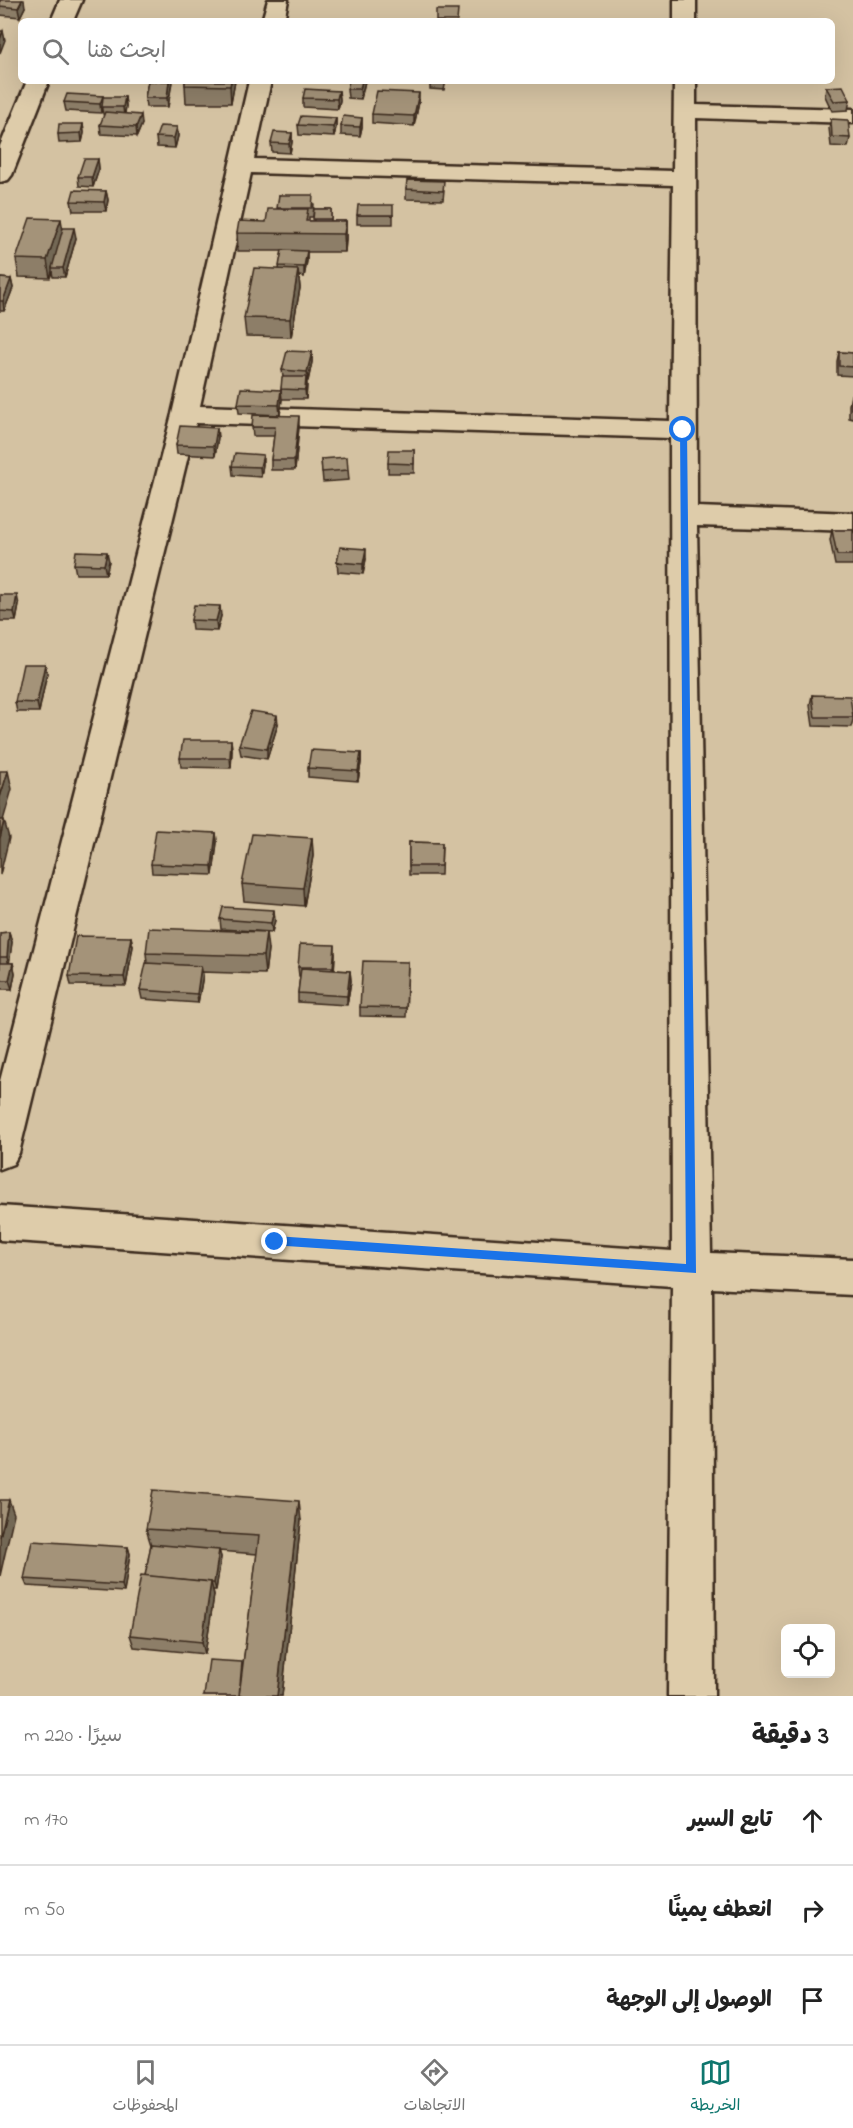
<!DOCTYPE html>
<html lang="ar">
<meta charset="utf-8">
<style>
body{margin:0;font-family:"Indie Flower","Playpen Sans Arabic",sans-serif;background:#f2f2f2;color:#222;direction:rtl}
.controls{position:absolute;right:18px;bottom:18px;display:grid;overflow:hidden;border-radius:9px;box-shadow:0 6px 24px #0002}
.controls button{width:54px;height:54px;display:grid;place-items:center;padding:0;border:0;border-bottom:2px solid #e0e0e0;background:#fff;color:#222;font:30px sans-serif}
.stop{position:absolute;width:18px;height:18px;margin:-14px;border:4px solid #1a73e8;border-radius:50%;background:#fff}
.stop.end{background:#1a73e8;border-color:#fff;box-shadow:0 2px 6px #0008}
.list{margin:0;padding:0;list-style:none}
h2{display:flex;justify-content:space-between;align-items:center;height:78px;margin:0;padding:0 24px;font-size:26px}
h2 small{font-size:20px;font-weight:400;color:#767676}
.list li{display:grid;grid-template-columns:39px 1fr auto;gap:18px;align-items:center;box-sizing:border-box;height:90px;padding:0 24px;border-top:2px solid #e0e0e0}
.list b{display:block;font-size:22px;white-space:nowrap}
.list em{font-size:20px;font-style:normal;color:#767676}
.icon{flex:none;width:33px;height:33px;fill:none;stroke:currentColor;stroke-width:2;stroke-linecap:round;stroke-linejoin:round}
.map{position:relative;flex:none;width:853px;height:1696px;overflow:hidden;direction:ltr}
.search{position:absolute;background:#fff;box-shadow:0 6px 24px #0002;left:18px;right:18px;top:18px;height:66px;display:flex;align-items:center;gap:15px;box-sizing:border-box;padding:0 21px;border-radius:9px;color:#767676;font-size:22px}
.sheet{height:348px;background:#fff}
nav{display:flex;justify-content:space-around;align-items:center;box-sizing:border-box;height:84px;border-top:2px solid #e0e0e0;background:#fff;font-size:16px;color:#767676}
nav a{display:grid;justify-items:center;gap:3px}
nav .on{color:#0f766e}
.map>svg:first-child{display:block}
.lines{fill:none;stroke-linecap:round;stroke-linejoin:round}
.minor-casing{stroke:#3b2a1e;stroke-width:5}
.minor{fill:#deccaa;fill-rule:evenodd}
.wall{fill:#8d7e68;stroke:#3b2a1e;stroke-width:1.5}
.shaded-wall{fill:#736755;stroke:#3b2a1e;stroke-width:1.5}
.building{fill:#a49379;stroke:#3b2a1e;stroke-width:1.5}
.route{fill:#1a73e8}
</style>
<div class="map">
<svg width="853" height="1696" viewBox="0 0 853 1696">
<rect width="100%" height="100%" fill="#d4c2a2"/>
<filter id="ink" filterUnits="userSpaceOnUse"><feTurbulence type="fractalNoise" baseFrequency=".0167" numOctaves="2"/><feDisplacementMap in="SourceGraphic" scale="12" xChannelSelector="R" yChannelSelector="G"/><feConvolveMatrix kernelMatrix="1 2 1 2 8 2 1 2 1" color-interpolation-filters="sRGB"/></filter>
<g filter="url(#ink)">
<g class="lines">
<defs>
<g id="minor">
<polygon points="60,0 82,0 73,21 51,21"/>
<polygon points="268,0 288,0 284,21 262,21"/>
<rect x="674" y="0" width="22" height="21"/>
<polygon points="27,81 49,81 12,175 8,180 0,182 0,146"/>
<path d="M249,81H271L254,159L673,171L674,81H696V105L853,109V123L696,118L697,507L853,513V531L697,526L711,1253L853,1259V1295L712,1288L714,1696H668L672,1286L0,1240V1206L672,1251L670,438L196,423L19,1153L13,1164L0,1169V1081L172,414ZM251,173L673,185L670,421L200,406Z"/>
</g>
</defs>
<use href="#minor" class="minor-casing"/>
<use href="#minor" class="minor"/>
</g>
<g class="wall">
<polygon points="0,0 25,7 20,17 0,15"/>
<polygon points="148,81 172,81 168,107 146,107 145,98"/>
<polygon points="185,81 235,81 231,103 186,103 185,85"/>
<polygon points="365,81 361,99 348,98 347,89"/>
<polygon points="430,81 446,81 444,90 430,89"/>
<polygon points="826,87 850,100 848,110 832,111 825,96"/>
<polygon points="339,91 340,100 338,109 303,107 303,98"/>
<polygon points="103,96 103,99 125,97 126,106 125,114 142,124 137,136 101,134 100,125 104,117 102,110 101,113 66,111 64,102"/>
<polygon points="419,102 414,126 372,123 372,114"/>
<polygon points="336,118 336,127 334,137 299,135 298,125"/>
<polygon points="362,118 362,127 360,136 341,135 341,126"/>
<polygon points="831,119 850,138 848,147 831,146 829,128"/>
<polygon points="83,124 84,133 82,142 59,143 58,134"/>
<polygon points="177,127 178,136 175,148 157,147 156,137"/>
<polygon points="292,133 292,142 290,153 272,152 271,143"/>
<polygon points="98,159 99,169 93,187 79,186 78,177"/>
<polygon points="406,189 444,190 443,200 406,199"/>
<polygon points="106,191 108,200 106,211 73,211 71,201"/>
<polygon points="279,195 314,204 313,217 309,217 309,221 314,221 314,209 331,209 331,221 346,221 346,239 345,252 307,252 307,261 304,277 299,276 300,288 291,337 246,336 244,318 279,269 282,251 238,251 237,233 266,222 278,209"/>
<rect x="357" y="215" width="36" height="9"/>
<polygon points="63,230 76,238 65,277 53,277 52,271 50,278 19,277 16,259"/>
<polygon points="0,278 11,279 13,288 4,311 0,311"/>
<polygon points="312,352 312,362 308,381 307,381 306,399 282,399 280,415 239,413 238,404 281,390 283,377 282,370"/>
<polygon points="839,352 853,353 853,376 837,375 837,361"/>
<polygon points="851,395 853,395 853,419 849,418 849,405"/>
<polygon points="299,426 295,470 271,470 271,460 274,436 253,436 252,427"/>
<polygon points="218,437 215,456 177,454 176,445"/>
<polygon points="414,450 414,473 388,473 388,463"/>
<polygon points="321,459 348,470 349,480 323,482"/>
<polygon points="263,464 261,477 233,475 232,466"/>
<polygon points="832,530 853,530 853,565 835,565 830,540"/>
<polygon points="366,559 363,574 338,572 337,562"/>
<polygon points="109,561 106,574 76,574 74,564"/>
<polygon points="0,595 19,605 16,621 0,621"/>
<polygon points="221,616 217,631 192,630 191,620"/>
<polygon points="45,664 47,673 39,712 17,712 15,702"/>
<polygon points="812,695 853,712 853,720 851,727 813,726 810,705"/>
<polygon points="278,724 267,759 241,755 239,745"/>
<polygon points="231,740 232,750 231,768 181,767 180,758"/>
<polygon points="361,753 361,763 358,781 308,777 308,768"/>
<polygon points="216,833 217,842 213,875 152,873 151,864"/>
<polygon points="312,838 313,856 304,906 244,901 242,884"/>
<polygon points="409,842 442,843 441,875 409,875"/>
<polygon points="220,919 275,920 272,932 221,929"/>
<polygon points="9,932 12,942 9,963 13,963 15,973 12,989 0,989 0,933"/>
<polygon points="131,937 133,946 126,986 71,985 69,976"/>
<polygon points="268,949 265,974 202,972 203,975 198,1003 142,999 140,990 147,963 146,953"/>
<polygon points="335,954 334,970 350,971 351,981 347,1005 298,1002 298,993 300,976 299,976 298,967"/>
<polygon points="408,962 406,1017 360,1016 360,1007"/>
<polygon points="301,1520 282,1696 204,1696 243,1664 257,1554 219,1551 221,1557 216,1590 213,1590 214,1595 205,1654 134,1647 130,1635 145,1576 151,1545 146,1529"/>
<polygon points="128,1547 130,1554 124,1592 27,1586 24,1579"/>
</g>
<g class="shaded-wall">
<polygon points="22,0 24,0 25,7 20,17 18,8"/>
<polygon points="3,31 5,40 0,53 0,39"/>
<polygon points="169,81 172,81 168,107 167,98"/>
<polygon points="231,81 235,81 231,103 230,86"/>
<polygon points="362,81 365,81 361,99 360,89"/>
<polygon points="339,91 340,100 338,109 337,99"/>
<polygon points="419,93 419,102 414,126 414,116"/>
<polygon points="103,96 104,105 102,107 101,113 100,104"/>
<polygon points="125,97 126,106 124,116 123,107"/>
<polygon points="141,115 142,124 137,136 136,127"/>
<polygon points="336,118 336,127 334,137 333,127"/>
<polygon points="362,118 362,127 360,136 360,127"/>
<polygon points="83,124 84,133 82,142 81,133"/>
<polygon points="177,127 178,136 175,148 174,138"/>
<polygon points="292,133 292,142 290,153 289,144"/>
<polygon points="98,159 99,169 93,187 92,177"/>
<polygon points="106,191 108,200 106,211 104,202"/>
<polygon points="61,219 64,237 52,268 52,271 50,278 47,260"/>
<polygon points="346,221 346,239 345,252 344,234"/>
<polygon points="74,228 76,238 65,277 63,268"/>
<polygon points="307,251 307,261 304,277 304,267"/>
<polygon points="298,270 300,288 291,337 290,319"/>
<polygon points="11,279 13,288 4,311 3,301"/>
<polygon points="312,352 312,362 308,381 307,372"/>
<polygon points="306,377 307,386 306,399 305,390"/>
<polygon points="281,390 282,399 280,415 279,405"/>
<polygon points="299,416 299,426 295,470 294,460"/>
<polygon points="217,428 218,437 215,456 214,446"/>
<polygon points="263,455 263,464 261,477 260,467"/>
<polygon points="366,549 366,559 363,574 363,564"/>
<polygon points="107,552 109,561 106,574 104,565"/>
<polygon points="17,595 19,605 16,621 14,612"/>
<polygon points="220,606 221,616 217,631 216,621"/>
<polygon points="45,664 47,673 39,712 37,703"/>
<polygon points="277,715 278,724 267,759 267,749"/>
<polygon points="231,740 232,750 231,768 230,758"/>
<polygon points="361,753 361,763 358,781 358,771"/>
<polygon points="8,771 12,789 0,831 0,797"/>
<polygon points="4,820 9,838 0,875 0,838"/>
<polygon points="216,833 217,842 213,875 212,866"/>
<polygon points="312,838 313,856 304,906 303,888"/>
<polygon points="274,910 275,920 272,932 271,923"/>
<polygon points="9,932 12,942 9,966 7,957"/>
<polygon points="266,932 268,949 265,974 263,956"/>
<polygon points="131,937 133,946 126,986 124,977"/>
<polygon points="335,945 335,954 334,976 333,967"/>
<polygon points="13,963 15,973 12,989 9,980"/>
<polygon points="201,966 203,975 198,1003 197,994"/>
<polygon points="350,971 351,981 347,1005 347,996"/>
<polygon points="9,1500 14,1514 0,1576 0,1537"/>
<polygon points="299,1501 301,1520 282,1696 277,1696"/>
<polygon points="128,1547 130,1554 124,1592 122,1585"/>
<polygon points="219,1550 221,1557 216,1590 214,1583"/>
<polygon points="211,1582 214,1595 205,1654 202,1642"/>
</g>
<g class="building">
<polygon points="0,0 22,0 18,8 0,6"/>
<polygon points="436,10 458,10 457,21 436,21"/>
<polygon points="0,31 3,31 0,39"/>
<polygon points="148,81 169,81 167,98 145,98"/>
<polygon points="185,81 231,81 230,86 185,85"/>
<polygon points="349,81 362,81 360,89 347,89"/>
<polygon points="843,86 850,100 834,101 826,87"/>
<polygon points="305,89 339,91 337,99 303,98"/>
<polygon points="377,91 419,93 414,116 372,114"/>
<polygon points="67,94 103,96 100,104 64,102"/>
<polygon points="103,97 125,97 123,107 102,107"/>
<polygon points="105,112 141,115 136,127 100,125"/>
<polygon points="301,116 336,118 333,127 298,125"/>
<polygon points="343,116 362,118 360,127 341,126"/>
<polygon points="831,119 848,120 850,138 832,137"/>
<polygon points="59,124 83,124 81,133 58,134"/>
<polygon points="160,126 177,127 174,138 156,137"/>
<polygon points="274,132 292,133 289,144 271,143"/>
<polygon points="84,159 98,159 92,177 78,177"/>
<polygon points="407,180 444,181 443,191 406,189"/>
<polygon points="74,190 106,191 104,202 71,201"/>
<polygon points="279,195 313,195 312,208 277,208"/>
<polygon points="358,205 393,205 393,215 357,215"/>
<polygon points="268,209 308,209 306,221 346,221 344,234 237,233 239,221 266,222"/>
<polygon points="314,209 331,209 331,219 313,219"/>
<polygon points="30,218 61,219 47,260 16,259"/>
<polygon points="63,228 74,228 63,268 52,268"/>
<polygon points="282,250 307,251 304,267 279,266"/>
<polygon points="254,268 298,270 290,319 244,318"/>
<polygon points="0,278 11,279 3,301 0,301"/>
<polygon points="287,351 312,352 307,372 282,370"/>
<polygon points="839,352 853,353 853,367 839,366"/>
<polygon points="282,377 306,377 305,390 281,389"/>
<polygon points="241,388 281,390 279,405 238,404"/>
<rect x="851" y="395" width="2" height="14"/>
<polygon points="253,415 299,416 294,460 271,460 275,427 252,427"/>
<polygon points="180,426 217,428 214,446 176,445"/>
<polygon points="389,450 414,450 414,464 388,463"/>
<polygon points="235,453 263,455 260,467 232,466"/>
<polygon points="347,457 348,470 322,472 321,459"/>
<polygon points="832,530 853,530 853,555 837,555"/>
<polygon points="340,547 366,549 363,564 337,562"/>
<polygon points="76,551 107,552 104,565 74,564"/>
<polygon points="0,595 17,595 14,612 0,611"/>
<polygon points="194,605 220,606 216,621 191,620"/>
<polygon points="23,664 45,664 37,703 15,702"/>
<polygon points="812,695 850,696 853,717 815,717"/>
<polygon points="251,711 277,715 267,749 239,745"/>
<polygon points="183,740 231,740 230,758 180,758"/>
<polygon points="311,750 361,753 358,771 308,768"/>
<polygon points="0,771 8,771 0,797"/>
<polygon points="0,820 4,820 0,838"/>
<polygon points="156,830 216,833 212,866 151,864"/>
<polygon points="252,834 312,838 303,888 242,884"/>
<polygon points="409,842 442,843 441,866 409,866"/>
<polygon points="223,907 274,910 271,923 220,919"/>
<polygon points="149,928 266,932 263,956 146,953"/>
<polygon points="9,932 7,957 0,957 0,933"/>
<polygon points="76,936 131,937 124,977 69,976"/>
<polygon points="300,944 335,945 333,967 298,967"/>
<polygon points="363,961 408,962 406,1008 360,1007"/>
<polygon points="0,963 13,963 9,980 0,980"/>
<polygon points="146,963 201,966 197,994 140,990"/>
<polygon points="301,968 350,971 347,996 298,993"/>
<polygon points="153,1490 299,1501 277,1696 239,1696 259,1536 146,1529"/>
<polygon points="0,1500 9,1500 0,1537"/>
<polygon points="32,1541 128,1547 122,1585 24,1579"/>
<polygon points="151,1544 219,1550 214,1583 211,1583 211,1582 145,1576"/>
<polygon points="141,1575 211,1582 202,1642 130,1635"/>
<polygon points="209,1660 242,1662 239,1696 204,1696"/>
</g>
</g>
<polygon class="route" points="680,428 687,430 696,1273 271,1245 271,1238 275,1236 686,1264"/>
</svg>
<div class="controls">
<button><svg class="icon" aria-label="locate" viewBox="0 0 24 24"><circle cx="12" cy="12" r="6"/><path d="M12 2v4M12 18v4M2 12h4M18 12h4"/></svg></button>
</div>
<div class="stop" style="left:683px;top:430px"></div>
<div class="stop end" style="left:275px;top:1242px"></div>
<div class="search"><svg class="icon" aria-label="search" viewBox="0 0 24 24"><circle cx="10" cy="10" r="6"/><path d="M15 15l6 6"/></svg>ابحث هنا</div>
</div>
<section class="sheet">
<h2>3 دقيقة<small>سيرًا · 220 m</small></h2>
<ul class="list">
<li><svg class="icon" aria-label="ahead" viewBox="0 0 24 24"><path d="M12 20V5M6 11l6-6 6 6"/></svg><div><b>تابع السير</b></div><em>170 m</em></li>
<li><svg class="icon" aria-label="right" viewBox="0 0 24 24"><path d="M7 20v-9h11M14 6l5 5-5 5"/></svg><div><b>انعطف يمينًا</b></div><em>50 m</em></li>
<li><svg class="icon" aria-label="arrive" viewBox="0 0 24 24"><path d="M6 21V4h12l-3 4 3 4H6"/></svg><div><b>الوصول إلى الوجهة</b></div></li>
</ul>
</section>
<nav>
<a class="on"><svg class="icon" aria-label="map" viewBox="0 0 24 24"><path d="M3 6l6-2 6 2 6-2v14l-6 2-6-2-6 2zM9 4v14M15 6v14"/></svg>الخريطة</a>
<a><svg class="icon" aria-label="directions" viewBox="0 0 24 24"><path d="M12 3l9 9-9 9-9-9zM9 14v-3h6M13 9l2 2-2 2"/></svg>الاتجاهات</a>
<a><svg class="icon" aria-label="saved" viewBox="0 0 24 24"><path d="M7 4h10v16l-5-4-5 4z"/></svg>المحفوظات</a>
</nav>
